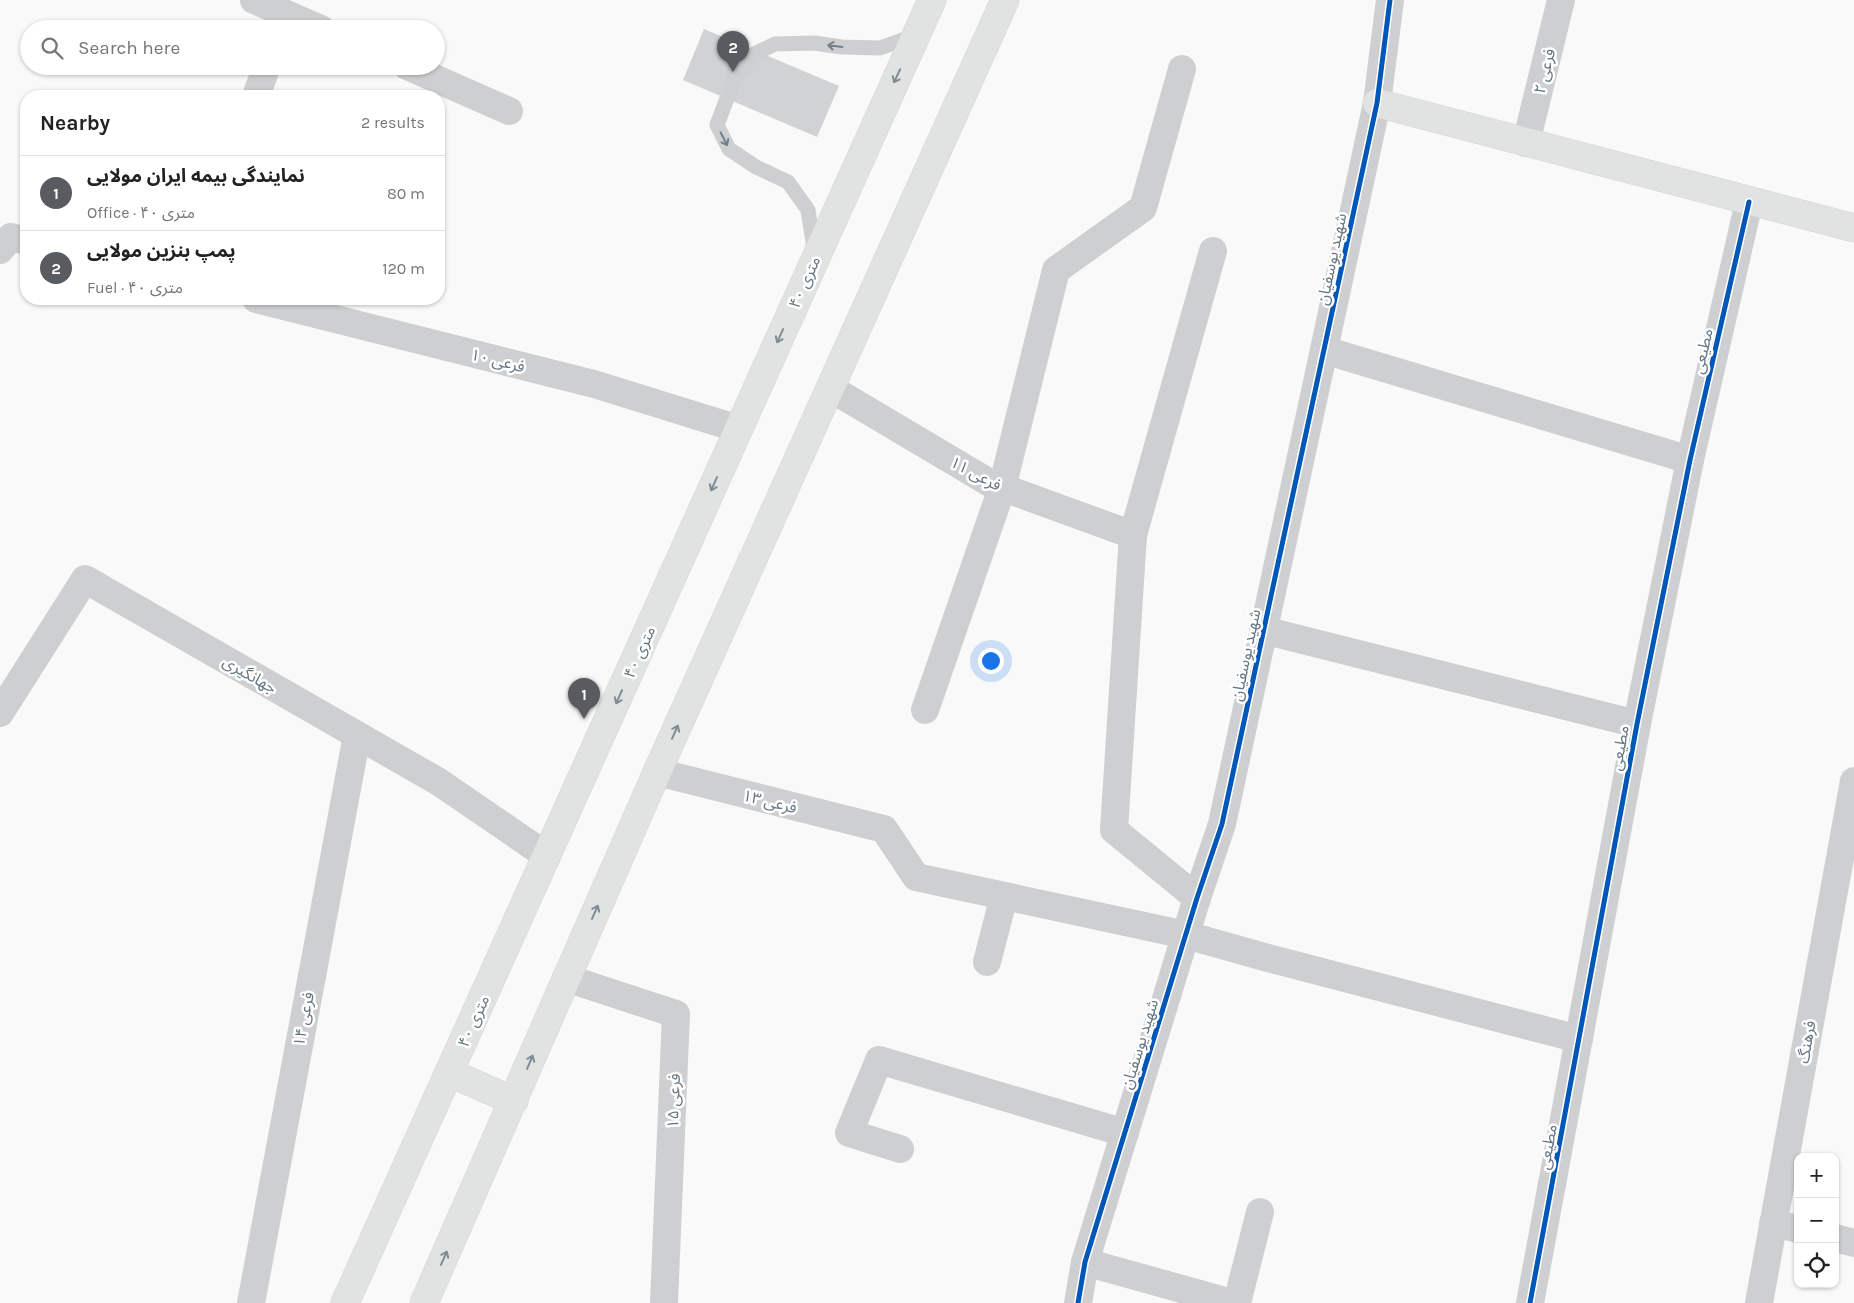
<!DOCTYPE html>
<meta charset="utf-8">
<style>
body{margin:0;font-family:Karla,"Noto Sans Arabic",sans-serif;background:#f2f2f2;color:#222}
.controls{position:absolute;right:15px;bottom:15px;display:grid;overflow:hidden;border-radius:10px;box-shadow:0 1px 4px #0004}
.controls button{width:45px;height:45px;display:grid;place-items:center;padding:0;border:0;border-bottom:1px solid #e0e0e0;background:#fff;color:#222;font:25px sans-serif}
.you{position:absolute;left:990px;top:660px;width:18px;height:18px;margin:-12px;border:4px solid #fff;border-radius:50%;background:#1a73e8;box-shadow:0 0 0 8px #1a73e833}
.badge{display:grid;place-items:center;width:32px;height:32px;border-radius:50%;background:#585c60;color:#fff;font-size:16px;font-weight:700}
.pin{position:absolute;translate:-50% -41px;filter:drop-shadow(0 1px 2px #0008)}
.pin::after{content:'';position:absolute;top:26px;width:18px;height:15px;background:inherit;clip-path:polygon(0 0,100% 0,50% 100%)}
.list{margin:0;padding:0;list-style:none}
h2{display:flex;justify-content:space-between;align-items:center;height:65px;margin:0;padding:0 20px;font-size:21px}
h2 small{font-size:16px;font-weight:400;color:#767676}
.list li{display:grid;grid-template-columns:32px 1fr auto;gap:15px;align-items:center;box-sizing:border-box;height:75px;padding:0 20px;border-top:1px solid #e0e0e0}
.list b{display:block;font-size:19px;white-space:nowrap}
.list p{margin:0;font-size:16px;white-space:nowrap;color:#767676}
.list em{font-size:16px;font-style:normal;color:#767676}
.icon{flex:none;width:28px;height:28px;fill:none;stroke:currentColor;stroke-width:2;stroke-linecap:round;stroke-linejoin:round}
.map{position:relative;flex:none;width:1854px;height:1303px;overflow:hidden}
.search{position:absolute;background:#fff;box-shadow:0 1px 4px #0004;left:20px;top:20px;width:425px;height:55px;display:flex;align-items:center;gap:12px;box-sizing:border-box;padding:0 18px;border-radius:28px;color:#767676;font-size:19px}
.panel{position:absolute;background:#fff;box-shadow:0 1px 4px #0004;left:20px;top:90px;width:425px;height:215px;border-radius:20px}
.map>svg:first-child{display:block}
.building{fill:#d0d2d3}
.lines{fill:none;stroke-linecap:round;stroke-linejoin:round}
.secondary-casing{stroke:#d5d6d7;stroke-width:29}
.primary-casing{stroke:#d5d6d7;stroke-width:29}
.lane{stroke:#cecfd0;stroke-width:15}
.street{stroke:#cecfd0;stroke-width:28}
.secondary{stroke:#e1e2e2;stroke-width:28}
.primary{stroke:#e1e2e2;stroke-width:28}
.cycleway-casing{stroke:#fff;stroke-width:8}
.cycleway{stroke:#0057b8;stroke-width:5}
.oneway{stroke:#707f8b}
.oneway2{stroke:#7e8c96}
.labels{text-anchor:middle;stroke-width:5;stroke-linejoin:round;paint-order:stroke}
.street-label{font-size:16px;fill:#657683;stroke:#fff}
</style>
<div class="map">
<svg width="1854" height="1303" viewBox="0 0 1854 1303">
<rect width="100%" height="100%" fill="#f9f9f9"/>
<polygon class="building" points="704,29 839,86 817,137 683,80"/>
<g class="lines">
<defs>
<polyline id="secondary" points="1377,103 1854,228"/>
<g id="primary">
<polyline points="450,1073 514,1101"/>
<path d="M345,1303C543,870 735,434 932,0"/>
<polyline points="424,1303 657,772 1005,0"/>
</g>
</defs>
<use href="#secondary" class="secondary-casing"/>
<use href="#primary" class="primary-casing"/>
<polyline class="lane" points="815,254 808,210 788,182 756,167 729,149 717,125 735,77 754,54 775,44 814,43 842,47 880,48 916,35"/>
<g class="street">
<polyline points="254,0 321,29"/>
<polyline points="407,66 509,111"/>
<polyline points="256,96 267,66"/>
<polyline points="1526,143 1561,0"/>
<polyline points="0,250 11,237 26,241"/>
<polyline points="256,299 594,384 739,429"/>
<polyline points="1324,350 1690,460"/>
<polyline points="830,388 990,483 1133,535"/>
<polyline points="1263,630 1637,724"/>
<polyline points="925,710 1002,488 1056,270 1143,208 1182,69"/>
<polyline points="0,713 85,579 439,782 547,856"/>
<polyline points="657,772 884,829 916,877 1186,935 1268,958 1579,1039"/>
<polyline points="1197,898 1114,830 1133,535 1213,251"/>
<polyline points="987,962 1004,896"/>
<polyline points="566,978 676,1014 664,1303"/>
<polyline points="900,1149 849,1133 879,1060 1125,1133"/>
<polyline points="1773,1223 1798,1229"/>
<polyline points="1835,1238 1854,1243"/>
<polyline points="1085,1262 1232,1303"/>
<polyline points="251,1303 357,735"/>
<polyline points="1078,1303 1085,1262 1197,898 1222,824 1377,103 1390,0"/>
<polyline points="1237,1303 1260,1212"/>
<polyline points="1530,1303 1637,724 1690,460 1749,202"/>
<polyline points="1759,1303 1854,781"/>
</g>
<use href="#secondary" class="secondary"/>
<use href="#primary" class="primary"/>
<defs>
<g id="cycleway">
<polyline points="1078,1303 1085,1262 1197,898 1222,824 1377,103 1390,0"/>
<polyline points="1530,1303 1637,724 1690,460 1749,202"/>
</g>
</defs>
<use href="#cycleway" class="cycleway-casing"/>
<use href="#cycleway" class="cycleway"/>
</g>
<defs><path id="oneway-shaft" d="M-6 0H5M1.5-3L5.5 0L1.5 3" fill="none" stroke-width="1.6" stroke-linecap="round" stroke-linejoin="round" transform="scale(1.25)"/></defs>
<g class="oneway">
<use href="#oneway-shaft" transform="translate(835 46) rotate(-173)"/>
<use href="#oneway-shaft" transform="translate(724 139) rotate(63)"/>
</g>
<g class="oneway2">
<use href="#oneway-shaft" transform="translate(897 76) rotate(115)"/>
<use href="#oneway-shaft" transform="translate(780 336) rotate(114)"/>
<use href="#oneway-shaft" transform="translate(714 484) rotate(114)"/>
<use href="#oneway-shaft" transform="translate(619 697) rotate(114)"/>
<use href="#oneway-shaft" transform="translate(675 732) rotate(-66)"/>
<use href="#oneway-shaft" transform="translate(595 912) rotate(-66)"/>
<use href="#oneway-shaft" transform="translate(530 1062) rotate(-67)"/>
<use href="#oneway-shaft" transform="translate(444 1258) rotate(-66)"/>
</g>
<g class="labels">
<g class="street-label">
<text transform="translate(1544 71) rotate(-76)" y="6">فرعی ۲</text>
<text transform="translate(1331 259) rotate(-78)" y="6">شهید یوسفیان</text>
<text transform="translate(804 282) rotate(-66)" y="6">۴۰ متری</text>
<text transform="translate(1702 351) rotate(-77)" y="6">مطیعی</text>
<text transform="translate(498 360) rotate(14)" y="6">فرعی ۱۰</text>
<text transform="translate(976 473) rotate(28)" y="6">فرعی ۱۱</text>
<text transform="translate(639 652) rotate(-66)" y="6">۴۰ متری</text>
<text transform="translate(1245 655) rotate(-78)" y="6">شهید یوسفیان</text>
<text transform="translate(250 674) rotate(30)" y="6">جهانگیری</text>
<text transform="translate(1619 748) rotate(-80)" y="6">مطیعی</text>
<text transform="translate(770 801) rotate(14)" y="6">فرعی ۱۳</text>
<text transform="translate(303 1019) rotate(-79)" y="6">فرعی ۱۴</text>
<text transform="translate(473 1021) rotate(-66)" y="6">۴۰ متری</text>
<text transform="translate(1806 1042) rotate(-80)" y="6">فرهنگ</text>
<text transform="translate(1139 1044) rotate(-73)" y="6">شهید یوسفیان</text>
<text transform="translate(673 1101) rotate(-88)" y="6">فرعی ۱۵</text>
<text transform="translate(1547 1147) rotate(-80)" y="6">مطیعی</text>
</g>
</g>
</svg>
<div class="controls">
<button>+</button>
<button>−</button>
<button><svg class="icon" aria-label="locate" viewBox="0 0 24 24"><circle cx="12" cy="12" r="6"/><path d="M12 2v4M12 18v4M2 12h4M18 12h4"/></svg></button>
</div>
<div class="you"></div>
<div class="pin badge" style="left:584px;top:719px">1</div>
<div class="pin badge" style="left:733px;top:72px">2</div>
<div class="search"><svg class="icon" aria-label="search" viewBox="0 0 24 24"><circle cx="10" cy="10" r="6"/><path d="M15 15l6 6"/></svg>Search here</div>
<section class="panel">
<h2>Nearby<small>2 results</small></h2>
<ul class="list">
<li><span class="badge">1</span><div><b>نمایندگی بیمه ایران مولایی</b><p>Office · ۴۰ متری</p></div><em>80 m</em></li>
<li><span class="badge">2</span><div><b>پمپ بنزین مولایی</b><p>Fuel · ۴۰ متری</p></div><em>120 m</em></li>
</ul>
</section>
</div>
